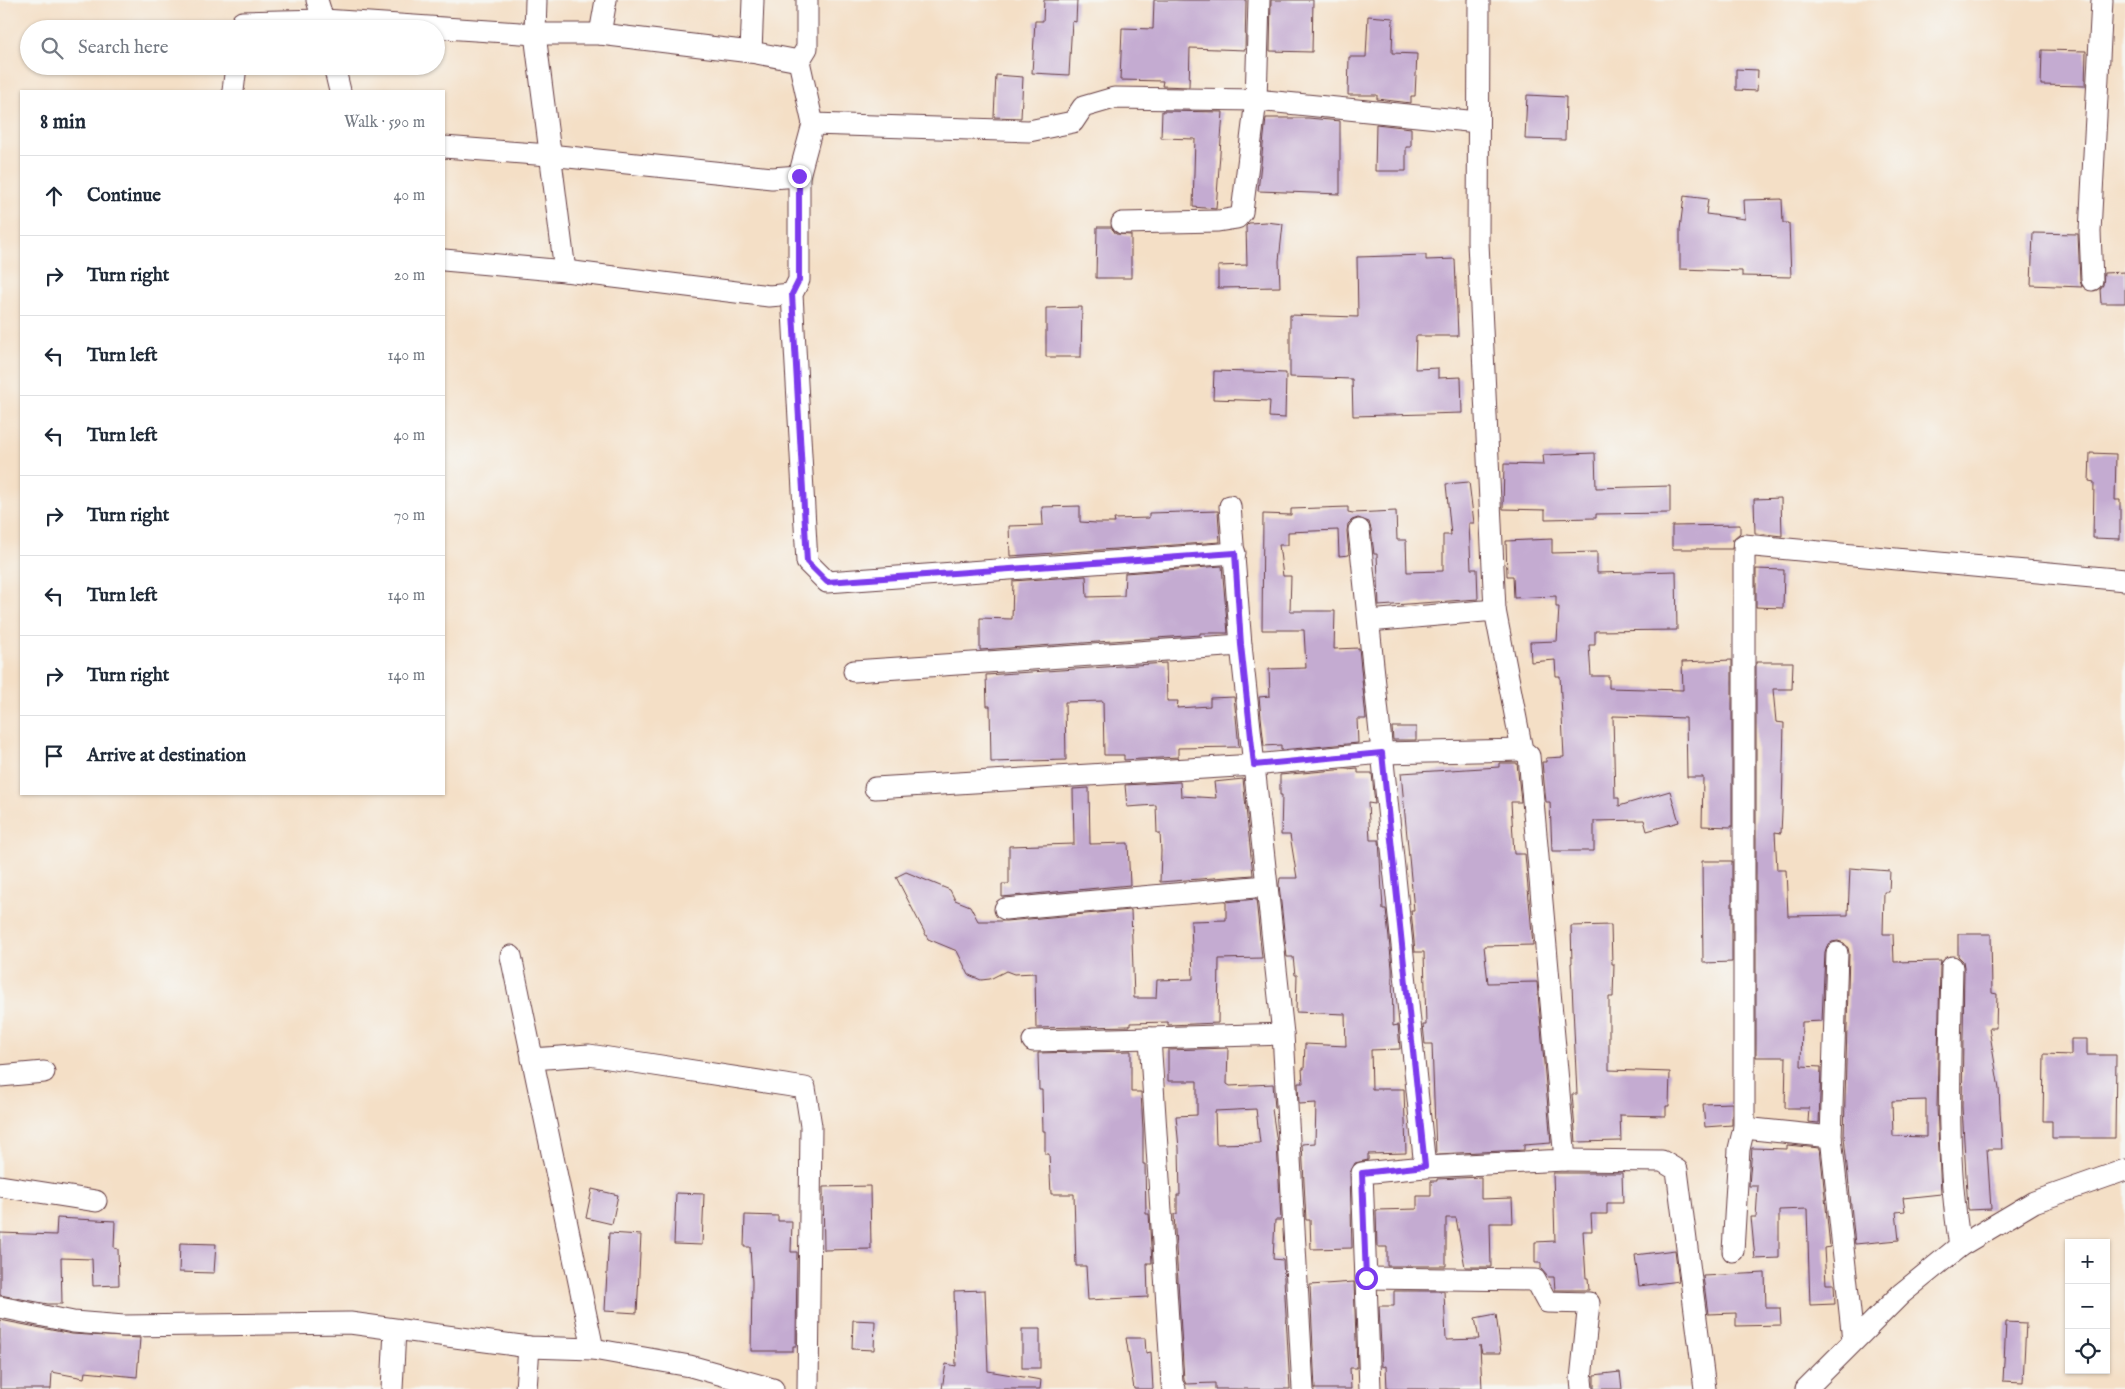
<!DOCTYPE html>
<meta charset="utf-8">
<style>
body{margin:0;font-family:"IM FELL English",serif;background:#f6f6f7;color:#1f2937}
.controls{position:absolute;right:15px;bottom:15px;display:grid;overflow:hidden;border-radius:0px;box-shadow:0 1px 4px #0004}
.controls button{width:45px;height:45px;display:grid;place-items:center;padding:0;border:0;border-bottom:1px solid #e0e1e3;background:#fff;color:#1f2937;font:25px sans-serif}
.stop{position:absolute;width:15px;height:15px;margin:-11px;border:4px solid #7c3aed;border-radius:50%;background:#fff}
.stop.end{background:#7c3aed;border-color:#fff;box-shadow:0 1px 5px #0008}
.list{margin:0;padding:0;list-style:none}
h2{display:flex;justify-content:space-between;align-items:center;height:65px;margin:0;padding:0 20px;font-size:21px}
h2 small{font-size:16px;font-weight:400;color:#747a83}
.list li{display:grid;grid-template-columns:32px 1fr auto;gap:15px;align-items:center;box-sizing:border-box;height:80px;padding:0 20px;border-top:1px solid #e0e1e3}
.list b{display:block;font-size:19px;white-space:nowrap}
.list em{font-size:16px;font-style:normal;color:#747a83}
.icon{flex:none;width:28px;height:28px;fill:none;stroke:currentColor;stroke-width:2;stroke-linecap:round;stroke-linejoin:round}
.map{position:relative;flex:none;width:2125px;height:1389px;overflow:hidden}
.search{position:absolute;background:#fff;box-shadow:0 1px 4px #0004;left:20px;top:20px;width:425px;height:55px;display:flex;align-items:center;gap:12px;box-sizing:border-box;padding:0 18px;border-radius:28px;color:#747a83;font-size:19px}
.panel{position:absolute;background:#fff;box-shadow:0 1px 4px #0004;left:20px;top:90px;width:425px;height:705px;border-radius:0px}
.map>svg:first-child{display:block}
.building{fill:#c4abd1;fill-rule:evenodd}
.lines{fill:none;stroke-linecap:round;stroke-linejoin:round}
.street-casing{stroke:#643c42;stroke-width:23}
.street{stroke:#fff;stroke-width:21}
.route{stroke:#7c3aed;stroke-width:6}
</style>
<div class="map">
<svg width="2125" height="1389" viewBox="0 0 2125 1389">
<rect width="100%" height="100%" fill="#f6f6f2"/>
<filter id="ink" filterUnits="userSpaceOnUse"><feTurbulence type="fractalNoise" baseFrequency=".02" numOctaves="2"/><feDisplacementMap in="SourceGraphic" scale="10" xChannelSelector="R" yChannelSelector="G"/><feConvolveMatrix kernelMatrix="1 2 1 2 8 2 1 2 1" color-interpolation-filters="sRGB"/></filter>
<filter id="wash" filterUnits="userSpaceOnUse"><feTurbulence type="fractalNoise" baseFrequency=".0096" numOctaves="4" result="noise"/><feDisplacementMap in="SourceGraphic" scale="20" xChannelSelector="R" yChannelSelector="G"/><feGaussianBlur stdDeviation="1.12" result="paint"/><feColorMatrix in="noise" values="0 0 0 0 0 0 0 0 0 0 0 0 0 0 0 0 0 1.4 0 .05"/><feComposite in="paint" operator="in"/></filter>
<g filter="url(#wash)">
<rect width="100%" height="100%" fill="#f4dfc6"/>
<g id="blocks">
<g class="building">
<polygon points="1044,0 1077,0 1076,22 1072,21 1069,75 1032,73 1035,21 1043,21"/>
<polygon points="1154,0 1246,0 1245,50 1190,48 1189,87 1162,86 1163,81 1120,80 1122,28 1153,29"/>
<polygon points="1271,0 1313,0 1312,52 1270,51"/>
<polygon points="1368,16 1393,18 1392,53 1417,54 1415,96 1411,96 1411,103 1377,99 1377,95 1348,95 1349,57 1366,57"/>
<polygon points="2042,50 2086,51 2085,86 2041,85"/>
<polygon points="1736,69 1758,70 1757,91 1736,90"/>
<polygon points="996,75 1023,77 1021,118 994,117"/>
<polygon points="1527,95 1566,97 1565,140 1525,139"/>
<polygon points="1162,111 1223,112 1216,209 1193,207 1195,139 1161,138"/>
<polygon points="1266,118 1308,118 1340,121 1340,194 1258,191"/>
<polygon points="1376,124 1411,128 1411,147 1406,147 1406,171 1375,171"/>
<polygon points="1684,196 1708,199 1706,214 1745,219 1744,200 1782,199 1783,223 1789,223 1791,277 1742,276 1742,271 1680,269 1680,229"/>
<polygon points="1266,222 1283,224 1279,261 1280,287 1218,288 1218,266 1247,265 1246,226 1249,223"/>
<polygon points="1097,227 1111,227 1116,234 1131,235 1131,278 1096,278"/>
<polygon points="2033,233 2078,234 2080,281 2082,287 2031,285"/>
<polygon points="1426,255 1426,260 1455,259 1458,336 1416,336 1415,369 1438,368 1438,378 1461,377 1462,413 1353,416 1352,379 1290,377 1290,315 1358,317 1357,257"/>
<polygon points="2125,272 2125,303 2101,303 2100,289 2103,285 2104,273"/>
<polygon points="1082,307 1081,357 1046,357 1046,308"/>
<polygon points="1214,371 1286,373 1285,418 1269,417 1270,401 1213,399"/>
<polygon points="1595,453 1596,488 1670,486 1670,513 1596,514 1596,518 1545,519 1545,510 1503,509 1504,464 1544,465 1543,455"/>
<polygon points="2090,453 2116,454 2115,500 2120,500 2120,539 2093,538 2094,482 2089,481"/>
<polygon points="1469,482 1474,523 1469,523 1471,569 1477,569 1478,599 1379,606 1377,554 1374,554 1371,529 1369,522 1358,518 1352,520 1348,524 1347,531 1349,555 1339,556 1338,530 1288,532 1288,545 1279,545 1283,576 1291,576 1290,611 1335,611 1334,649 1359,648 1366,719 1357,719 1358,743 1281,750 1281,745 1264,746 1259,697 1270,696 1269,669 1306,668 1304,630 1262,630 1263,514 1291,515 1291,509 1348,507 1348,512 1353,513 1396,511 1397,540 1406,540 1407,572 1443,571 1443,535 1451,535 1446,484"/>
<polygon points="1781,498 1782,536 1755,533 1754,499"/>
<polygon points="1080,506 1080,522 1097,523 1115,523 1114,519 1149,518 1149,513 1218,511 1220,542 1010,556 1009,526 1043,525 1042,507"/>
<polygon points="1740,525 1740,533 1733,539 1732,549 1672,549 1672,526"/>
<polygon points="1552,539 1552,553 1597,552 1597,573 1676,571 1677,630 1595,631 1595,645 1589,645 1591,676 1609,676 1609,688 1683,690 1682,662 1732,660 1732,827 1702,826 1703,777 1687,777 1686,718 1613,716 1615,798 1619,798 1619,806 1670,791 1679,822 1647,831 1644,820 1594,821 1594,851 1552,851 1550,802 1546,802 1542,762 1546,762 1546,758 1564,757 1560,676 1556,676 1555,660 1531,662 1530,642 1557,641 1559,607 1556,607 1556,596 1514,598 1513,576 1507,576 1506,541"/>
<polygon points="1222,566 1228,633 1200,633 1200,635 980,650 980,618 1012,619 1013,581 1086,576 1087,597 1124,596 1125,573"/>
<polygon points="1756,569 1784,570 1783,608 1756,607"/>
<path d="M1756,662H1793L1792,689H1773L1776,722L1784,723L1782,812L1781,833L1775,832L1777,870H1786L1788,916L1848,915L1850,868L1890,871L1889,892H1884L1883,934H1893L1894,962L1941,961L1940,967L1937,1107L1941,1194L1903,1198L1905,1211L1896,1212L1899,1240L1855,1244L1844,1137L1849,953L1848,948L1844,943L1838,941L1832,942L1827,946L1825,952L1822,1021L1802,1022L1801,1066L1821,1067L1819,1123L1808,1122L1809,1108H1785L1786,1057H1756ZM1926,1100V1137L1893,1136L1892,1101Z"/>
<polygon points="1166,663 1167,701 1178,701 1177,708 1210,706 1210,698 1234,697 1239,747 1178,748 1178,757 1124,760 1124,755 1104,755 1103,701 1065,702 1066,760 991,762 990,706 987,706 986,675"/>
<polygon points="1392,727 1416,727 1416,740 1393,740"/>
<polygon points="1499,763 1517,763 1521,802 1511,802 1514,854 1525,854 1533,945 1484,946 1488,983 1537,982 1551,1143 1524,1145 1524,1150 1436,1154 1432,1044 1425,1044 1423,1025 1426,1025 1424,952 1415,952 1411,910 1414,910 1401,773 1499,767"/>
<polygon points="1358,768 1358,773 1372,773 1375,804 1368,803 1370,840 1379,840 1383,909 1386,909 1392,968 1393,1026 1398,1025 1400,1049 1371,1050 1372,1089 1404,1089 1406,1153 1368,1154 1368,1160 1355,1163 1350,1173 1352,1248 1311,1249 1310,1220 1306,1220 1302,1144 1315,1143 1316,1103 1299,1104 1298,1083 1303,1083 1302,1069 1304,1069 1305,1044 1346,1046 1345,1014 1296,1012 1297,975 1295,975 1293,957 1287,957 1279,885 1280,878 1297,878 1290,835 1281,835 1282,795 1280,795 1280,775"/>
<polygon points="1243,779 1253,875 1160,882 1161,851 1160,833 1157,833 1156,805 1127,807 1125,785 1180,782 1181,796 1216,798 1214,782"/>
<polygon points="1089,788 1090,844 1128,843 1130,885 1002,897 1002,884 1009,884 1009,846 1074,844 1073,789"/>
<polygon points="1702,861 1732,861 1732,962 1703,963"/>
<polygon points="906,872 950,890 955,900 970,906 978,921 1006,921 1131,910 1134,998 1156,998 1157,980 1193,979 1191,921 1226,920 1226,902 1256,899 1262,958 1219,959 1218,1023 1168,1025 1168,1022 1130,1023 1130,1026 1036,1028 1035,973 1014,974 1006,971 990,979 981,980 969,975 957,951 928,939 896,877"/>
<polygon points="1611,925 1612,964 1614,964 1613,997 1609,997 1609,1070 1670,1072 1669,1106 1666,1106 1666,1116 1620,1115 1621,1141 1576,1142 1572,1094 1577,1094 1571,963 1572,963 1571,926"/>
<polygon points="1958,934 1991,934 1992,993 1997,994 1996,1028 1989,1028 1999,1089 2002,1149 1987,1149 1991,1209 1968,1210 1962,1107 1964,967 1963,961 1958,956"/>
<polygon points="2071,1039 2087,1039 2087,1055 2116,1055 2115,1138 2052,1138 2052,1121 2043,1121 2044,1054 2071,1055"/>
<path d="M1228,1048L1227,1084L1230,1086L1273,1084L1275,1108L1272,1109L1277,1143L1281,1220H1275L1273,1259L1283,1260L1290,1389H1215V1383L1186,1384L1184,1380L1174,1214H1177V1195H1180L1179,1148L1176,1116L1197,1115V1081H1168V1050ZM1256,1109L1260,1143L1216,1144L1215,1111Z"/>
<polygon points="1131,1051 1131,1092 1141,1092 1143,1130 1143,1164 1145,1164 1146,1214 1149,1214 1152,1263 1147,1263 1148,1297 1088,1300 1086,1266 1076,1266 1074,1194 1051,1194 1049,1154 1045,1154 1045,1131 1043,1131 1042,1090 1039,1090 1038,1053"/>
<polygon points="1732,1103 1732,1125 1705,1127 1703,1104"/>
<polygon points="1787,1145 1820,1148 1830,1247 1824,1248 1826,1284 1834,1284 1835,1304 1810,1305 1807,1209 1779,1210 1779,1258 1755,1259 1751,1217 1756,1217 1758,1186 1749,1186 1752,1148 1787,1149"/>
<polygon points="1553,1173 1622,1173 1623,1203 1607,1203 1607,1214 1591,1214 1592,1231 1583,1231 1586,1278 1588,1278 1589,1290 1555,1290 1554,1277 1548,1277 1541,1269 1541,1263 1535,1263 1535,1242 1555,1241"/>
<polygon points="1481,1177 1481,1199 1512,1198 1513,1223 1490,1223 1491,1267 1465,1267 1456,1218 1446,1218 1446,1266 1387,1266 1387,1247 1377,1247 1376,1210 1417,1209 1417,1196 1431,1196 1431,1181 1437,1181 1437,1179"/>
<polygon points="870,1186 871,1249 824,1250 823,1187"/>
<polygon points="592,1189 618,1195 612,1224 586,1218"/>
<polygon points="676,1193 704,1194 702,1245 674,1244"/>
<polygon points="745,1215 778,1216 778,1221 792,1221 791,1252 797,1252 796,1346 793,1346 793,1351 751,1351 752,1282 750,1247 744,1247"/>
<polygon points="57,1218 115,1221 114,1248 118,1249 119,1285 93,1286 92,1259 61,1258 62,1304 48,1304 0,1295 0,1233 56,1235"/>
<polygon points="609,1233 641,1235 637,1313 605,1311"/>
<polygon points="180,1243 216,1244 214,1273 179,1272"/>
<polygon points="1675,1250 1679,1281 1639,1286 1635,1255"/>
<polygon points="1765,1273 1766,1308 1780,1308 1781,1325 1736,1326 1736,1313 1708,1314 1703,1276"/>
<polygon points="1354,1282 1357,1368 1350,1368 1351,1389 1315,1389 1310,1285"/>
<polygon points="985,1290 988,1371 1041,1380 1040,1389 942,1389 946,1364 956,1366 954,1291"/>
<polygon points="1394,1291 1444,1291 1446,1340 1479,1339 1475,1318 1496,1314 1501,1353 1482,1353 1480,1345 1482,1389 1387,1389 1386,1366 1382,1367 1379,1306 1394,1306"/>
<polygon points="0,1320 72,1334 140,1338 137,1377 85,1372 84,1378 52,1372 51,1389 0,1389"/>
<polygon points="853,1320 875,1321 874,1350 852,1349"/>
<polygon points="2006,1322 2026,1323 2023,1382 2003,1381"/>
<rect x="1022" y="1329" width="18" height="39"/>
<polygon points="1126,1338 1145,1338 1146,1353 1151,1352 1153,1389 1134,1389"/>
<polygon points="1620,1372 1622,1389 1594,1389 1594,1375"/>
</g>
</g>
</g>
<g filter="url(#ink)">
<use href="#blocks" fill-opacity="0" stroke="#643c42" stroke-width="1"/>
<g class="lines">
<defs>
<g id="street">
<polyline points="317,0 326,29"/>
<polyline points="536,0 535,34 565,271"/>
<polyline points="807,0 807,48 799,61 813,124 799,176 799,280 792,294 807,562 827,582 1235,553"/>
<polyline points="1479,0 1478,242 1495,610"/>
<polyline points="241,29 242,22 324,20 535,34 600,34 751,52 799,61"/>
<polyline points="600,34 606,0"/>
<polyline points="751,52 753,0"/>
<polyline points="334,66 340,91"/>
<polyline points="233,91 236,66"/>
<polyline points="813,124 1029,131 1073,122 1083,107 1114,98 1256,100 1478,122"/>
<polyline points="444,147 549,155 772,178 799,176"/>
<polyline points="1122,223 1218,221 1237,218 1242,212 1256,100 1259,0"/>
<polyline points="444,260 565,271 769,296 792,294"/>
<polyline points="2092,280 2090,232 2102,0"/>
<polyline points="1230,506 1241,645 1283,1034 1303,1389"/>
<polyline points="1359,530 1425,1167 1362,1173 1370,1389"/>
<polyline points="1369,621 1495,610 1522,750 1529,756 1565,1160 1425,1167"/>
<polyline points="854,671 1241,645"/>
<polyline points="875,788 1254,765 1382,753 1522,750"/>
<polyline points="1005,909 1266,886"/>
<polyline points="511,956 593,1349"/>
<path d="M1952,967C1950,1060 1945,1154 1960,1246"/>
<polyline points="1033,1041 1150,1038"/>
<polyline points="532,1059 589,1055 805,1088 811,1126 808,1389"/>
<polyline points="0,1076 44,1072"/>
<polyline points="1831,1137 1837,953"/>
<polyline points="1565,1160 1662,1161 1677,1170 1705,1389"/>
<polyline points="0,1186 96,1201"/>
<polyline points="1733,1251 1739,1149 1744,1128"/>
<polyline points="1366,1278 1535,1280 1547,1302 1589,1303 1581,1379 1582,1389"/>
<polyline points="0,1307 73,1322 124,1326 350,1323 529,1347 593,1349 690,1366 773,1389"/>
<polyline points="1853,1340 1831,1137 1744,1128 1744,545 2125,580"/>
<polyline points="392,1389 395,1330"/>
<polyline points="526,1389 529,1347"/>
<polyline points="1175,1389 1172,1384 1150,1038 1283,1034"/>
<polyline points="1806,1389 1901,1294 1960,1246 2034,1202 2125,1170"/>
</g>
</defs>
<use href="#street" class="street-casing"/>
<use href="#street" class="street"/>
</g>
</g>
<g class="lines" filter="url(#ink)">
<polyline class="route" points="799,176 799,280 792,294 807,562 827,582 1235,553 1241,645 1254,765 1382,753 1425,1166 1362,1173 1366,1278"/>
</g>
</svg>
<div class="controls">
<button>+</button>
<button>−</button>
<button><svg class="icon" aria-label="locate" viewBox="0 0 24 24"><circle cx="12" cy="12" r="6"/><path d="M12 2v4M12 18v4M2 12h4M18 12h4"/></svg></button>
</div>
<div class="stop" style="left:1366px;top:1278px"></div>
<div class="stop end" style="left:799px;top:176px"></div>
<div class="search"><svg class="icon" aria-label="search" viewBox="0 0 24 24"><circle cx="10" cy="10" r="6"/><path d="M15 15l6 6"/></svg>Search here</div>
<section class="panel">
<h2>8 min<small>Walk · 590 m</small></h2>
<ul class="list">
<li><svg class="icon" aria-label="ahead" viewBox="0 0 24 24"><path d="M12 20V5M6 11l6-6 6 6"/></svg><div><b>Continue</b></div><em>40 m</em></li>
<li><svg class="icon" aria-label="right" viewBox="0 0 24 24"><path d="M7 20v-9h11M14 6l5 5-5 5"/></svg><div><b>Turn right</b></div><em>20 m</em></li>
<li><svg class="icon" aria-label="left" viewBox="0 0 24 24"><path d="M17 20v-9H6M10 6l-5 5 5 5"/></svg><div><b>Turn left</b></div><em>140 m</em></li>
<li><svg class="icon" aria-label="left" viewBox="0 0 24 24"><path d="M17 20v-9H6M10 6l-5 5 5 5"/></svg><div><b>Turn left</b></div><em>40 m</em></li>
<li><svg class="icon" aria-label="right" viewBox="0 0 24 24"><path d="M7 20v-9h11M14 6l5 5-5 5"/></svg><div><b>Turn right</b></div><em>70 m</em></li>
<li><svg class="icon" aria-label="left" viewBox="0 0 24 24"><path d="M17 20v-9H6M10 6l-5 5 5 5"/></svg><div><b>Turn left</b></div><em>140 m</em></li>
<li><svg class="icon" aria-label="right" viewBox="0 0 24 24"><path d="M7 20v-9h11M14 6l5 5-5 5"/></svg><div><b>Turn right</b></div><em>140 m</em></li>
<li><svg class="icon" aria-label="arrive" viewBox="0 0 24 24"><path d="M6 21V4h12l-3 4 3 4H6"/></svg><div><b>Arrive at destination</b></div></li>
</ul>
</section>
</div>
